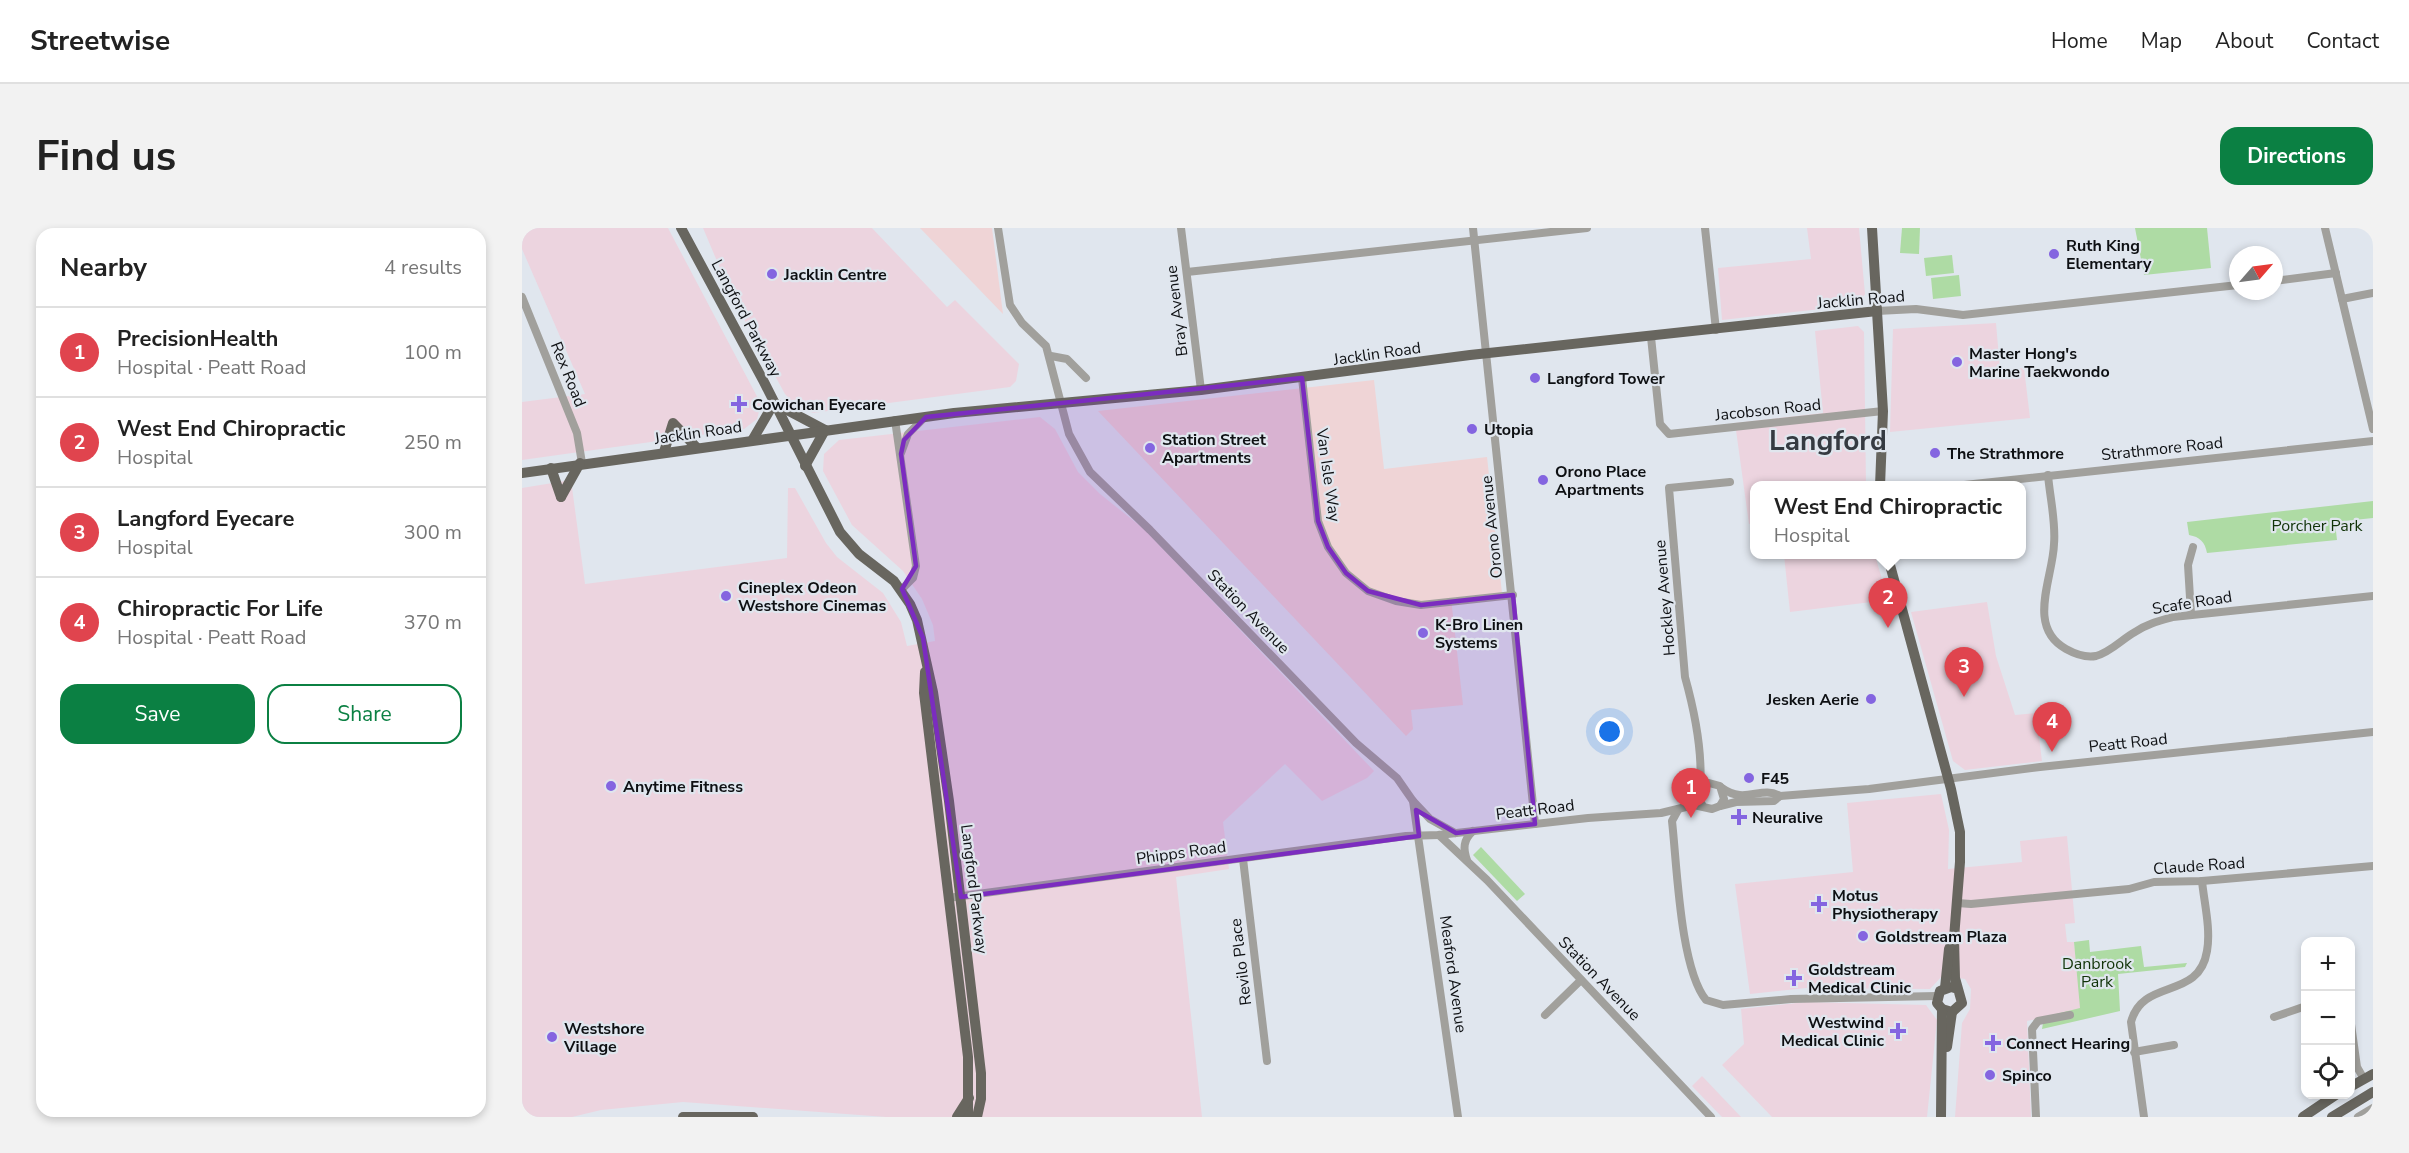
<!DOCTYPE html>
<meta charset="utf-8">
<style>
body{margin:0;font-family:"Nunito Sans",sans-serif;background:#f2f2f2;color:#222}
.controls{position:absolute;right:18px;bottom:18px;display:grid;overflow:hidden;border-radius:12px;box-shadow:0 3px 9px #0003}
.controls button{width:54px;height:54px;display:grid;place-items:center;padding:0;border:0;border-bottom:2px solid #e0e0e0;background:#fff;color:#222;font:30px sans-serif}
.compass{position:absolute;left:1707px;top:18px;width:54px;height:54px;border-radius:50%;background:#fff;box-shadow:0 3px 9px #0003;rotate:62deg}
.you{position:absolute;left:1088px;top:504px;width:21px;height:21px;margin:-15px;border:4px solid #fff;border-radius:50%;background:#1a73e8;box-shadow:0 0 0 9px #1a73e833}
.badge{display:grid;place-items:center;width:39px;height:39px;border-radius:50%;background:#0b8043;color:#fff;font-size:20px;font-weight:700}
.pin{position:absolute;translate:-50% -50px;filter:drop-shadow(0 2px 3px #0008)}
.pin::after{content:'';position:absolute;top:32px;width:21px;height:18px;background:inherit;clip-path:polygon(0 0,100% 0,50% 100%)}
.popup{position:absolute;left:1228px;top:253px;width:276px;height:78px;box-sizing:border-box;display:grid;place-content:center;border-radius:12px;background:#fff;filter:drop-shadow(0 2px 4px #0005);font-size:20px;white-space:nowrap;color:#767676}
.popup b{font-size:22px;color:#222}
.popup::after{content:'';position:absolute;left:50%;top:100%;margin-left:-12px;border:12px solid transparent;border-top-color:#fff}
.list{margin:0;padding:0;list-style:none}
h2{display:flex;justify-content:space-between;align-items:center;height:78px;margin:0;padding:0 24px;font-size:26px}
h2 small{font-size:20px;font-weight:400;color:#767676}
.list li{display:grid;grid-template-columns:39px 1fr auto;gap:18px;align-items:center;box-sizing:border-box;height:90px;padding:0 24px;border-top:2px solid #e0e0e0}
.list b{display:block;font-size:22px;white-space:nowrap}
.list p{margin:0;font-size:20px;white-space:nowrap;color:#767676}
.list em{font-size:20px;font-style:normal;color:#767676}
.actions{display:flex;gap:12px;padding:18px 24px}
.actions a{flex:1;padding:14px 0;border:2px solid #0b8043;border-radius:18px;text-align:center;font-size:21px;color:#0b8043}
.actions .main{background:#0b8043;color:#fff}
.icon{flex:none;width:33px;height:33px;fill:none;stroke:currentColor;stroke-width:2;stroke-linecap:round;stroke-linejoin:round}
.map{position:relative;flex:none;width:1851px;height:889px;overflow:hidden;border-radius:18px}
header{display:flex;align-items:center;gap:36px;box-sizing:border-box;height:84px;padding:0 30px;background:#fff;border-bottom:2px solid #e0e0e0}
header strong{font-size:28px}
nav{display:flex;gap:33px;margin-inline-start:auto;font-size:21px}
.intro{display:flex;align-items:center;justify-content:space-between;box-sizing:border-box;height:144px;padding:0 36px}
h1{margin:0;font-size:42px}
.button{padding:15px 27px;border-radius:18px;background:#0b8043;color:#fff;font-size:21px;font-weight:700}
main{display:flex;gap:36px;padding:0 36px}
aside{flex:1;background:#fff;border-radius:18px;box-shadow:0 3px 9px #0003}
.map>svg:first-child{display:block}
.commercial{fill:#ecd4df}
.industrial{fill:#efd4d6}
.green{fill:#aedba4}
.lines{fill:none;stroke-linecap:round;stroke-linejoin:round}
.minor{stroke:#a1a09c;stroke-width:8}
.major{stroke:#68665f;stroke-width:10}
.marked{fill:#7b2cbf;fill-opacity:0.2;stroke:#7b2cbf;stroke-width:4.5;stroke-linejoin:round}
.poi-dot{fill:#8465e0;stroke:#e0e6ee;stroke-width:2}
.labels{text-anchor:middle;stroke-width:4.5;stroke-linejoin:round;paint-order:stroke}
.poi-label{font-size:16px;font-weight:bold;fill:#0e1013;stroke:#e0e6ee;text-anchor:start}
.street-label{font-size:16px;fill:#0e1013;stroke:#e0e6ee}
.park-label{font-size:16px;fill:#113308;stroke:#e0e6ee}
.town-label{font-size:28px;font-weight:bold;fill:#353a41;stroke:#e0e6ee}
</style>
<header>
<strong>Streetwise</strong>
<nav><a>Home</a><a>Map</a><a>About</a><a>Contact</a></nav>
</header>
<div class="intro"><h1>Find us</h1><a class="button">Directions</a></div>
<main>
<aside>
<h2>Nearby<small>4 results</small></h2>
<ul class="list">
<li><span class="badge" style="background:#e0444e">1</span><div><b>PrecisionHealth</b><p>Hospital · Peatt Road</p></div><em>100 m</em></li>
<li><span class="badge" style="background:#e0444e">2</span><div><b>West End Chiropractic</b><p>Hospital</p></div><em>250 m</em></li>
<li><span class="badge" style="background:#e0444e">3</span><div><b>Langford Eyecare</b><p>Hospital</p></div><em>300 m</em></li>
<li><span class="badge" style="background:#e0444e">4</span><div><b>Chiropractic For Life</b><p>Hospital · Peatt Road</p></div><em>370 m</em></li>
</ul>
<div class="actions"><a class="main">Save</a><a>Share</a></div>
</aside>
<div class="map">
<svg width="1851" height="889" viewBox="0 0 1851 889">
<rect width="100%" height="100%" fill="#e0e6ee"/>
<g class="commercial">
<polygon points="0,0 146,0 239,176 235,191 222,201 0,232 0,174 63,166 0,21"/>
<polygon points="181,0 350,0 425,79 433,72 497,136 494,153 488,159 291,185 274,178 263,166 211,71"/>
<polygon points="1285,0 1337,0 1343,66 1335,77 1200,92 1196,40 1289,31"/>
<polygon points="1474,95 1478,142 1502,140 1508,190 1368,204 1371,101"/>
<polygon points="1336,98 1342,104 1344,257 1232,258 1232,295 1227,296 1213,195 1301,185 1293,103"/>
<polygon points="518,189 533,201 556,244 578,266 622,301 852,543 845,550 800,573 763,536 701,594 707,641 654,649 680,889 364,889 161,874 79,882 50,889 0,889 0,260 49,252 63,356 265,330 266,260 273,260 304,315 315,329 361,365 379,394 385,418 413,413 411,397 400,371 381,343 330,297 301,243 302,226 317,212"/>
<polygon points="1262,327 1353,327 1366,372 1268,384"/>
<polygon points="1465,374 1474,428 1493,487 1514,485 1520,533 1443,542 1431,533 1389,384"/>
<polygon points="1419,566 1427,602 1426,641 1500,634 1498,613 1545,608 1553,695 1543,696 1545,714 1552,714 1559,781 1505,793 1509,889 1433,889 1440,795 1448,781 1449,761 1443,751 1421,747 1408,761 1284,760 1228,766 1213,656 1331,644 1325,575"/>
<polygon points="1284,774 1404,777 1415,792 1405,889 1250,889 1200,837 1222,816 1219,781"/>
<polygon points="1180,848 1219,889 1200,889 1170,858"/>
</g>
<g class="industrial">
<polygon points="398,0 470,0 481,86"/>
<polygon points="852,152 862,241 965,229 980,365 929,370 941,477 889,482 891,501 884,508 576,183"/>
</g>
<g class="green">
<polygon points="1380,0 1398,0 1397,26 1378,25"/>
<polygon points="1613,0 1685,0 1689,40 1622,47"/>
<polygon points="1430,27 1432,45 1404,48 1402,30"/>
<polygon points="1437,47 1439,68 1411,71 1409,50"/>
<path d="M1851,273V290L1813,294L1815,312L1685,325C1683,314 1678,309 1667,307L1665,294Z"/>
<polygon points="959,619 1003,666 995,673 951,627"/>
<polygon points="1567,712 1568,724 1619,718 1622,739 1665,735 1663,739 1596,746 1598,783 1520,801 1522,789 1558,780 1552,714"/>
</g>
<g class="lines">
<g class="minor">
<polyline points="476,0 488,77 500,95 524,118 547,206 568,244 628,302 834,515 875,550 891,573 936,889"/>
<polyline points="659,0 679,162"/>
<polyline points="951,0 1013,596"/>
<polyline points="1183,0 1194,102"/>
<polyline points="1803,0 1851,201"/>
<polyline points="665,44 1065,0"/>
<polyline points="1752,53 1814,45"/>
<polyline points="0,69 55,205 60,235"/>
<polyline points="1820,71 1851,65"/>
<polyline points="1355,83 1394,81 1441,87 1716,57"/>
<polyline points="1129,109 1138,196 1147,206 1361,183"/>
<polyline points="529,128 545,131 564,150"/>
<polyline points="780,150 796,293 806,319 824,345 846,363 874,373 899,377 991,367"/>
<polyline points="373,192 394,338 391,350 380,361"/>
<polyline points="379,225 386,206 402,190"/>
<path d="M1526,247C1528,270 1534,294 1532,316C1531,350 1504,399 1544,421C1553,426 1563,430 1574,428C1589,424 1600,411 1613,404C1625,396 1637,393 1651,389L1851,368"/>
<polyline points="1433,258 1851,213"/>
<polyline points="1669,386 1666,337 1671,319"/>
<path d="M1178,560C1181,523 1173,485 1163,449L1147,260L1208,254"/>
<path d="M1200,560C1223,577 1239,557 1258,568"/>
<polyline points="891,573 908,591 933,605"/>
<polyline points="1198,578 1214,574 1252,573 1258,568 1347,561 1518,539 1851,504"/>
<path d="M1156,582L1150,593C1155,637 1158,740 1184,772L1201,777L1269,771L1415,768"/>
<polyline points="917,607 965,652 1189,889"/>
<polyline points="721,631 745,833"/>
<path d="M945,632C941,621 941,612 951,603"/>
<polyline points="426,670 884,608 917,607 1066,590 1139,585 1172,577 1190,581 1198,578 1202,571 1198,558 1187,555 1179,559 1176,570 1181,578"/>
<polyline points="1435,675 1449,676 1607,661 1632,654 1680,653 1851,638"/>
<polyline points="1023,787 1059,752"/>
<polyline points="1752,789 1784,778"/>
<polyline points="1828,789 1835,839 1842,851"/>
<polyline points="1612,824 1652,817"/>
<polyline points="1514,889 1510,801 1516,793 1548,787"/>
<path d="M1622,889L1609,794C1621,749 1677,773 1685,723C1689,701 1682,674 1680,653"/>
<polyline points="1836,889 1851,880"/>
</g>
<g class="major">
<polyline points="159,0 242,154 318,304 337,326 372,353 388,376 395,392 411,464 427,573 459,845 459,871 455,889"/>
<polyline points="1350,0 1361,183 1358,258"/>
<polyline points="252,175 303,202"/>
<polyline points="231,211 252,175"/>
<polyline points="142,224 151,195 175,220"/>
<polyline points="283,238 303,202"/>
<polyline points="29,240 39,269"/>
<polyline points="0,245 432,185 679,162 948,127 1355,83"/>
<polyline points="39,269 58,235"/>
<polyline points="1365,326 1429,561 1438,604 1438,634 1432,710 1433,750 1440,775 1430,784 1420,781 1415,775 1418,763 1429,759 1436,761"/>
<polyline points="403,444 402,465 446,829 446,889"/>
<polyline points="1423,760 1427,721 1432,710"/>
<polyline points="1425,819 1430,784"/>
<polyline points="1828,859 1851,846"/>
<polyline points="161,889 231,889"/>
<polyline points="435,889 447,870"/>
<polyline points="1419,889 1420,781"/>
<polyline points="1781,889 1815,866"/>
<polyline points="1810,889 1851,864"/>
</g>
</g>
<path class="marked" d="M780,150L796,293L806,319L824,345L846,363L899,377L991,367L1013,596L934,605L894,582L897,608L439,669L401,410L380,361L394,338L379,226L382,212L404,189Z"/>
<g class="poi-dot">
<circle cx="1532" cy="26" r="6"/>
<circle cx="250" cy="46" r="6"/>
<circle cx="1435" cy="134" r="6"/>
<circle cx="1013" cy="150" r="6"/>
<path d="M214 167h6v6h6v6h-6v6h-6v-6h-6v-6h6z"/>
<circle cx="950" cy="201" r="6"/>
<circle cx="628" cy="220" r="6"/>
<circle cx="1413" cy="225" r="6"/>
<circle cx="1021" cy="252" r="6"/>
<circle cx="204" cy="368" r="6"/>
<circle cx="901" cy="405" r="6"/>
<circle cx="1349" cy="471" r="6"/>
<circle cx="1227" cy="550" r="6"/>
<circle cx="89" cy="558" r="6"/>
<path d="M1214 580h6v6h6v6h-6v6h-6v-6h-6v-6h6z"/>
<path d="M1294 667h6v6h6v6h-6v6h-6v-6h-6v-6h6z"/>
<circle cx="1341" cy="708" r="6"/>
<path d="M1269 741h6v6h6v6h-6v6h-6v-6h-6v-6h6z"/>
<path d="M1373 794h6v6h6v6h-6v6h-6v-6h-6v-6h6z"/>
<circle cx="30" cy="809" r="6"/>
<path d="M1468 806h6v6h6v6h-6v6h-6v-6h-6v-6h6z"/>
<circle cx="1468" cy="847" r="6"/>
</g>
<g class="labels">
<g class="poi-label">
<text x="1544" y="23">Ruth King<tspan x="1544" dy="18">Elementary</tspan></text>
<text x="262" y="52">Jacklin Centre</text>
<text x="1447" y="131">Master Hong's<tspan x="1447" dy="18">Marine Taekwondo</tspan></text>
<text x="1025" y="156">Langford Tower</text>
<text x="230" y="182">Cowichan Eyecare</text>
<text x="962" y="207">Utopia</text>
<text x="640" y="217">Station Street<tspan x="640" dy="18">Apartments</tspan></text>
<text x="1425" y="231">The Strathmore</text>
<text x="1033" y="249">Orono Place<tspan x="1033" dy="18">Apartments</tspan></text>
<text x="216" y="365">Cineplex Odeon<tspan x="216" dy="18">Westshore Cinemas</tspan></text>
<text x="913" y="402">K-Bro Linen<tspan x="913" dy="18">Systems</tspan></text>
<text x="1337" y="477" text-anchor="end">Jesken Aerie</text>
<text x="1239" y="556">F45</text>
<text x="101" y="564">Anytime Fitness</text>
<text x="1230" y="595">Neuralive</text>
<text x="1310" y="673">Motus<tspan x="1310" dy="18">Physiotherapy</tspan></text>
<text x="1353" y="714">Goldstream Plaza</text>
<text x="1286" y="747">Goldstream<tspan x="1286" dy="18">Medical Clinic</tspan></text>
<text x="1362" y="800" text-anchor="end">Westwind<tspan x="1362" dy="18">Medical Clinic</tspan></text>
<text x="42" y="806">Westshore<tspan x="42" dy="18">Village</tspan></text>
<text x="1484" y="821">Connect Hearing</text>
<text x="1480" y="853">Spinco</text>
</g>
<g class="street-label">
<text transform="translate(1339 71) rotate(-5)" y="6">Jacklin Road</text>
<text transform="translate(654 83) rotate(-97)" y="6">Bray Avenue</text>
<text transform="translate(225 90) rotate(62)" y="6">Langford Parkway</text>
<text transform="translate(855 125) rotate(-8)" y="6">Jacklin Road</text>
<text transform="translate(47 146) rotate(68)" y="6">Rex Road</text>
<text transform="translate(1246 181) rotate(-6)" y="6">Jacobson Road</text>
<text transform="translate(176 204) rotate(-8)" y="6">Jacklin Road</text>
<text transform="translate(1640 220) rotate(-6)" y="6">Strathmore Road</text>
<text transform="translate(807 247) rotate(82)" y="6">Van Isle Way</text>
<text transform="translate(969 299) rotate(-96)" y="6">Orono Avenue</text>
<text transform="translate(1142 370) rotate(-95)" y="6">Hockley Avenue</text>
<text transform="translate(1670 374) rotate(-9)" y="6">Scafe Road</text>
<text transform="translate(727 383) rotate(46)" y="6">Station Avenue</text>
<text transform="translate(1606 514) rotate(-6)" y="6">Peatt Road</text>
<text transform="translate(1013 581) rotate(-7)" y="6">Peatt Road</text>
<text transform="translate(659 624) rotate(-8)" y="6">Phipps Road</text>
<text transform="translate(1677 637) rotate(-4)" y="6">Claude Road</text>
<text transform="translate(453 661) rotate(83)" y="6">Langford Parkway</text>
<text transform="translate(718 734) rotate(-97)" y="6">Revilo Place</text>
<text transform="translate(932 746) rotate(82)" y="6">Meaford Avenue</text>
<text transform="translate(1078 750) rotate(46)" y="6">Station Avenue</text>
</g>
<g class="park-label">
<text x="1795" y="303">Porcher Park</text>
<text x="1575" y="741">Danbrook<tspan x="1575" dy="18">Park</tspan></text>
</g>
<g class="town-label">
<text x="1306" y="222">Langford</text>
</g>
</g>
</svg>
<div class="controls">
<button>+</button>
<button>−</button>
<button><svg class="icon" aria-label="locate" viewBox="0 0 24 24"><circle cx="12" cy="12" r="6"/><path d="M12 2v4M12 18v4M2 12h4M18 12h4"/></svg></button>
</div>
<svg class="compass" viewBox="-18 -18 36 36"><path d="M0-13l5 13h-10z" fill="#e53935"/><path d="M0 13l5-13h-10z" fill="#767676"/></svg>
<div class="you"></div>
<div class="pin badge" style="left:1169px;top:590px;background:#e0444e">1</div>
<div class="pin badge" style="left:1366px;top:400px;background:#e0444e">2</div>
<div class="popup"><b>West End Chiropractic</b>Hospital</div>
<div class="pin badge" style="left:1442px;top:469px;background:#e0444e">3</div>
<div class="pin badge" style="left:1530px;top:524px;background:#e0444e">4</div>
</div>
</main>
